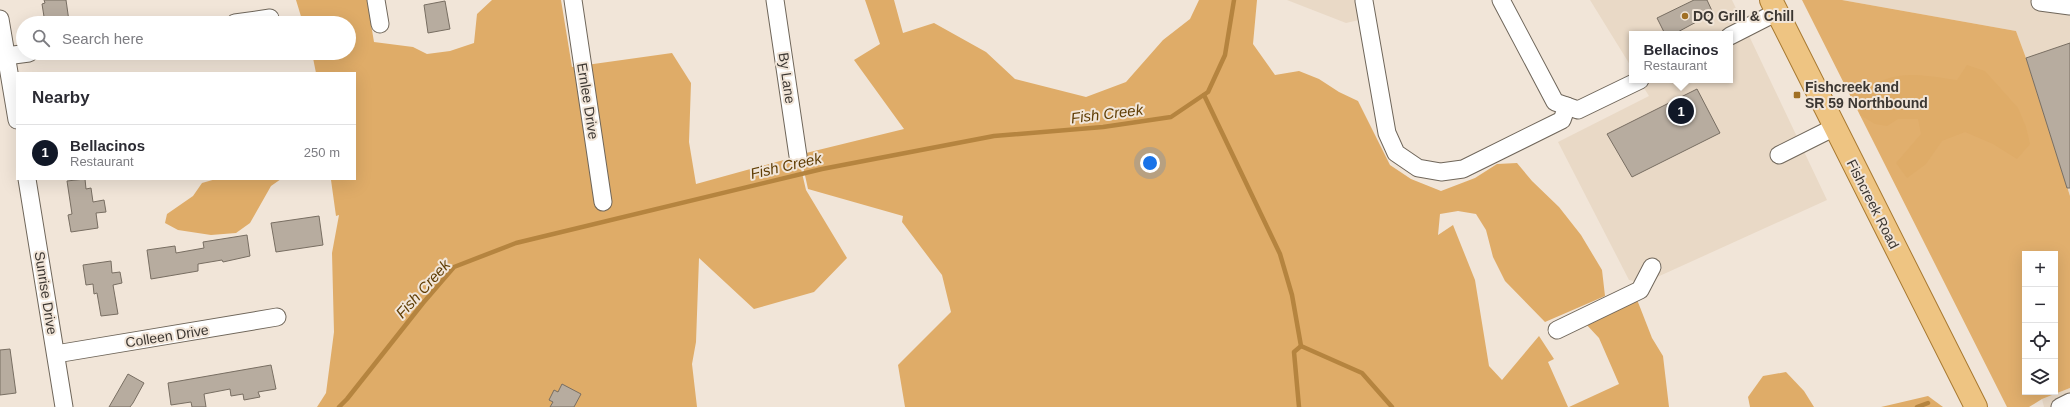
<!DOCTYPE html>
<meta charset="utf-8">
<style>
body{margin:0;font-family:Arial,sans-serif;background:#f2f2f3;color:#2b2b33}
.controls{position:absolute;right:12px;bottom:12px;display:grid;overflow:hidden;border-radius:0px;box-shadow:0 4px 16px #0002}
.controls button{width:36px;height:36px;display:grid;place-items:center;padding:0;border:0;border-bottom:1px solid #e1e1e2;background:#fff;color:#2b2b33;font:20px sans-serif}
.you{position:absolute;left:1150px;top:163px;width:14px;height:14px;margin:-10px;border:3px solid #fff;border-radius:50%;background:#1a73e8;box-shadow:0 0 0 6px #1a73e833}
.badge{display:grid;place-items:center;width:26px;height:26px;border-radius:50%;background:#111827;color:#fff;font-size:13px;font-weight:700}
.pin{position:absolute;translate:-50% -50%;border:2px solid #fff;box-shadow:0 1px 4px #0006}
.popup{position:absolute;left:1629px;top:31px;width:104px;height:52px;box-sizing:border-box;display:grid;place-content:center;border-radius:0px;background:#fff;filter:drop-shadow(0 1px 3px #0005);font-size:13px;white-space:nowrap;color:#7c7c81}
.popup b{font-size:15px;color:#2b2b33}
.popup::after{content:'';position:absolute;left:50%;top:100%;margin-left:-8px;border:8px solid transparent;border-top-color:#fff}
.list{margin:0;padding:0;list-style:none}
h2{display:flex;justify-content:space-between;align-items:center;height:52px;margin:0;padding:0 16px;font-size:17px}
h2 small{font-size:13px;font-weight:400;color:#7c7c81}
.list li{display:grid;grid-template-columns:26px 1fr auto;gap:12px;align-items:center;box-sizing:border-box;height:56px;padding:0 16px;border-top:1px solid #e1e1e2}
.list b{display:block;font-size:15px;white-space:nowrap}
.list p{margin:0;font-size:13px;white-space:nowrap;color:#7c7c81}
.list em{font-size:13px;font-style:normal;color:#7c7c81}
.icon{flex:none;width:22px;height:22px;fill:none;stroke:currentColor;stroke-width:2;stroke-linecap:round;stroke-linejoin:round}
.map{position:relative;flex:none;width:2070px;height:407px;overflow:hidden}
.search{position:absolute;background:#fff;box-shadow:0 4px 16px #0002;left:16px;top:16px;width:340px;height:44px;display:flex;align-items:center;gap:10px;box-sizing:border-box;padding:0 14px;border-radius:22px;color:#7c7c81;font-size:15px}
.panel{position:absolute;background:#fff;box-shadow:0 4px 16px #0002;left:16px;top:72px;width:340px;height:108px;border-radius:0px}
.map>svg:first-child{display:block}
.built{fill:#e9d9c6}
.green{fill:#e1af6d;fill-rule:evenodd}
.forest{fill:#dfac68}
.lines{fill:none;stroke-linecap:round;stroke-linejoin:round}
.stream{stroke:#b5843f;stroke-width:4.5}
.building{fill:#b7ac9f;stroke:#786e62}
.minor-casing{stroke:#6f665a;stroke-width:19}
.major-casing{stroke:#a87930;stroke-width:24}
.minor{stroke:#fff;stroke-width:17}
.major{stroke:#eec482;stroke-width:22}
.poi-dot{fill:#a06f24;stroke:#f1e5d8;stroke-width:1.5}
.labels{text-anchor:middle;stroke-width:4;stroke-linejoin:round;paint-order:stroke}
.poi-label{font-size:14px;font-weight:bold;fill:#3c3732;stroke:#f1e5d8;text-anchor:start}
.street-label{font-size:14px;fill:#3c3732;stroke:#f1e5d8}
.water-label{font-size:15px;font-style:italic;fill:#603e05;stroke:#f1e5d8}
</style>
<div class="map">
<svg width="2070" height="407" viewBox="0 0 2070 407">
<rect width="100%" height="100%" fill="#f1e5d8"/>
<g class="built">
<polygon points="1287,0 1371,0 1359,20 1346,23"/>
<polygon points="1590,0 1732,0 1827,200 1644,283 1629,280 1558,142 1649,96 1639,80 1730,80 1730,34 1632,34 1632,68"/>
<polygon points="1842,0 2070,0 2070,196 2026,58 2016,31"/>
<polygon points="2070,388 2070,407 2044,407 2042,399"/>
</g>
<path class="green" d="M1802,0H1842L2016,31L2026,58L2070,196V388L2042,399L2029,407H2007ZM2025,254H2055V392H2025Z"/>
<g class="forest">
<polygon points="296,0 367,0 374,42 413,47 427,54 450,51 474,43 477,14 492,0 561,0 572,67 672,53 691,83 689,142 696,184 798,156 806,190 847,258 814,292 754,309 699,258 696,342 692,364 697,407 317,407 326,393 334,332 332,253 339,215 336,216 331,180 318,179 355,179 355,73 316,73 312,53 349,53 349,23 303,23"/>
<polygon points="865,0 894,0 903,33 934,23 986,52 1015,79 1086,97 1126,82 1163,40 1190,19 1199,0 1257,0 1253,44 1275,75 1299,71 1319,79 1339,92 1358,101 1390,165 1411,179 1441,191 1475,178 1497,164 1517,163 1532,181 1559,207 1581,235 1602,270 1605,296 1545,322 1505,281 1493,257 1486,230 1476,214 1458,211 1440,214 1438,235 1453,225 1475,280 1489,366 1502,380 1539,336 1554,359 1548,362 1568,407 905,407 898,365 951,312 942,275 902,222 903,216 808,189 801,157 806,153 904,129 854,60 880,44"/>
<path d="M1967,65L1985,71L2018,108L2026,127L2030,144L2017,159L1993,144L1965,132L1942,141L1926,164L1907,178L1896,163L1921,134L1918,119H1898L1887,126L1875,124L1860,115L1858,95C1892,68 1916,74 1957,80Z"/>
<polygon points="216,179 281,179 271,186 250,223 236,233 211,235 178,230 165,223 167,214 193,196 202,183"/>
<polygon points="1636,297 1652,338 1663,356 1669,407 1569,407 1619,384 1599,338 1585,323"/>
<polygon points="1786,372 1804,391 1814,407 1750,407 1748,397 1763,376"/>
<polygon points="1928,396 1943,407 1881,407"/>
</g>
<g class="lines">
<g class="stream">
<polyline points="1204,95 1280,254 1292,295 1301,346 1294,352 1299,407"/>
<polyline points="1301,346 1362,373 1392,407"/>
<polyline points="339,407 347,399 423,303 454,267 516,243 822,169 994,136 1103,127 1171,117 1208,92 1225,55 1234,0"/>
<polyline points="1917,407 1928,403"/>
</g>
</g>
<g class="building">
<polygon points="44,0 66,0 69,21 45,23 42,4 45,3"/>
<polygon points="1694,0 1707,0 1713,13 1674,34 1665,34 1657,18"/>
<polygon points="445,1 450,29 428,33 424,5"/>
<polygon points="2070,43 2070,188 2067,188 2026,58"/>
<polygon points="1697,89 1720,133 1632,177 1607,134"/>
<polygon points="85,179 86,189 91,188 93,202 104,200 106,212 96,213 98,228 71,232 68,215 72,214 67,181"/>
<polygon points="319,216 323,245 276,252 271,223"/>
<polygon points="247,235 250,256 223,262 222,260 198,264 198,271 151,279 147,250 175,246 176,253 204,248 203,242"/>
<polygon points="111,261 112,273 120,272 122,283 113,285 118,314 101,316 97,293 94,294 93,284 86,285 83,265"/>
<polygon points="10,349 16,393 0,395 0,350"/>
<polygon points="271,365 276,389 258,392 260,397 244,400 243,394 231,396 230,389 204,394 206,407 192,407 191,402 171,405 168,383"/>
<polygon points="128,374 144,383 133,403 130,407 109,407"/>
<polygon points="562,384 581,394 574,407 550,407 553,402 549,400 554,390 558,392"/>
</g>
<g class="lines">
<defs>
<g id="minor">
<polyline points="376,0 380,24"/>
<polyline points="573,0 603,202"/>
<polyline points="775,0 798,156"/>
<polyline points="1501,0 1555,102 1578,110 1640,80"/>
<polyline points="1364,1 1387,133 1396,153 1418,168 1441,172 1463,169 1562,120 1567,106"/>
<polyline points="2040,2 2070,6"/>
<polyline points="0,19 17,120"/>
<polyline points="235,23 270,18 270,23"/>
<polyline points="1730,36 1777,12"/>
<polyline points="6,56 29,53"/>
<polyline points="1779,155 1835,127"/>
<polyline points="27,179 64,407"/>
<polyline points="1557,330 1640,290 1652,267"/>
<polyline points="56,354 277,317"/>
<polyline points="2060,407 2070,402"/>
</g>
<polyline id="major" points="1771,0 1976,407"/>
</defs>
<use href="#minor" class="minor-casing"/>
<use href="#major" class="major-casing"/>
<use href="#minor" class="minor"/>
<use href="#major" class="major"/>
</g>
<g class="poi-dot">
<circle cx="1685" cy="16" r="4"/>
<rect x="1793" y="91" width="8" height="8" rx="2"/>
</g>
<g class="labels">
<g class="poi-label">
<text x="1693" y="21">DQ Grill &amp; Chill</text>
<text x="1805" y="92">Fishcreek and<tspan x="1805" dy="16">SR 59 Northbound</tspan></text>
</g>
<g class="street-label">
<text transform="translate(787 78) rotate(82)" y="5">By Lane</text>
<text transform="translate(588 101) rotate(81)" y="5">Ernlee Drive</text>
<text transform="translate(1873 204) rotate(63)" y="5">Fishcreek Road</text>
<text transform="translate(46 293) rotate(81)" y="5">Sunrise Drive</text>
<text transform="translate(167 336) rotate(-9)" y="5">Colleen Drive</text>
</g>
<g class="water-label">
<text transform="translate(1107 114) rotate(-7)" y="5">Fish Creek</text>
<text transform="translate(786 166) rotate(-13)" y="5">Fish Creek</text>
<text transform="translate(423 289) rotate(-48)" y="5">Fish Creek</text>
</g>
</g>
</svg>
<div class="controls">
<button>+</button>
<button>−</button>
<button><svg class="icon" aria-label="locate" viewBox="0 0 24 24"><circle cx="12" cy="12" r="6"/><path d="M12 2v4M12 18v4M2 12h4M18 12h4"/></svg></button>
<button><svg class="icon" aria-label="layers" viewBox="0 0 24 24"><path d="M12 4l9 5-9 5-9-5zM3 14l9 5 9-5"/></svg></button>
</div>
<div class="you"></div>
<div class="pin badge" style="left:1681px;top:111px">1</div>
<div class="popup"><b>Bellacinos</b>Restaurant</div>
<div class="search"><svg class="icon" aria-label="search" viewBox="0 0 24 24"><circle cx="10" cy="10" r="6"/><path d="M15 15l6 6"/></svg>Search here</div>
<section class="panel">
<h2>Nearby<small></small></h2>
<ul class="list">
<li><span class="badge">1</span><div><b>Bellacinos</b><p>Restaurant</p></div><em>250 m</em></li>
</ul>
</section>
</div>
